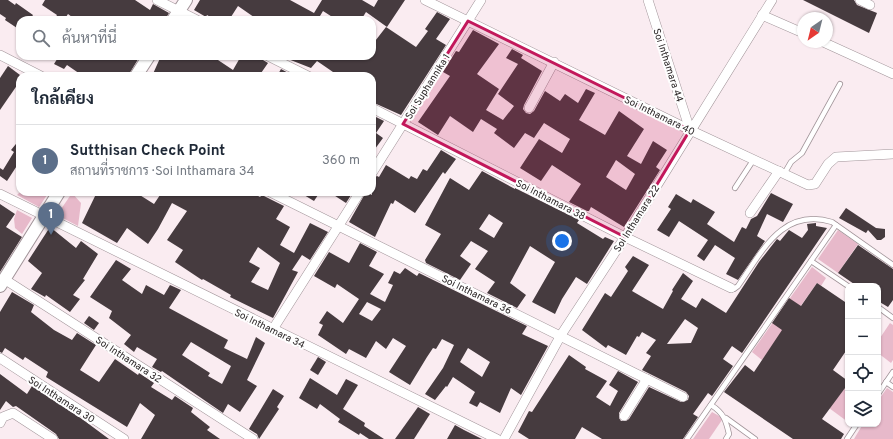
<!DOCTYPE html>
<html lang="th">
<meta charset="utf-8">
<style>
body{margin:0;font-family:Overpass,Sarabun,sans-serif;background:#f2f2f3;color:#1f2937}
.controls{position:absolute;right:12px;bottom:12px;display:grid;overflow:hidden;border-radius:8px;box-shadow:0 1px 3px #0004}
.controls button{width:36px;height:36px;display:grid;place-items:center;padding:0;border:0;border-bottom:1px solid #e0e1e3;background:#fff;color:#1f2937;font:20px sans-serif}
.compass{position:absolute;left:797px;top:12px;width:36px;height:36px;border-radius:50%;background:#fff;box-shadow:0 1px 3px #0004;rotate:215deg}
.you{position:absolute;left:562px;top:241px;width:14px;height:14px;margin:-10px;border:3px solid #fff;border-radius:50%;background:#1a73e8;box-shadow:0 0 0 6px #1a73e833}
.badge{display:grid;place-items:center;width:26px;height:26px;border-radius:50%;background:#119223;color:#fff;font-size:13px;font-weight:700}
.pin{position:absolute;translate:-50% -33px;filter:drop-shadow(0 1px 2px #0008)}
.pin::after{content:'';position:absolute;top:21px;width:14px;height:12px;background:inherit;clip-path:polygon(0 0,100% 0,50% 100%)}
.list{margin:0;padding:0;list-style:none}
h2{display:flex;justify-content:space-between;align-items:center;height:52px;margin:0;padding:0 16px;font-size:17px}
h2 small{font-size:13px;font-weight:400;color:#747a83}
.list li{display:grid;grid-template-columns:26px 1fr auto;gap:12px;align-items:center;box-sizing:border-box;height:72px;padding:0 16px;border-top:1px solid #e0e1e3}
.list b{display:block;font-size:15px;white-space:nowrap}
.list p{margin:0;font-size:13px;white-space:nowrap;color:#747a83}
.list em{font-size:13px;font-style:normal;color:#747a83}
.icon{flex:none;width:22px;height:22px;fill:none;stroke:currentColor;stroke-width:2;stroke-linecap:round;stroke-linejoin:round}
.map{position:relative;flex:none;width:893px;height:439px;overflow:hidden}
.search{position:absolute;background:#fff;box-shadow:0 1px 3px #0004;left:16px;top:16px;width:360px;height:44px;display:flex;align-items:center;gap:10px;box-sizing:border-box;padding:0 14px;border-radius:12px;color:#747a83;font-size:15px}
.panel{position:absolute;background:#fff;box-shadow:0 1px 3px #0004;left:16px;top:72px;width:360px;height:124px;border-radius:12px}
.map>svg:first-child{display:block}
.green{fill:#e7b9ca}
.building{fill:#463b3f;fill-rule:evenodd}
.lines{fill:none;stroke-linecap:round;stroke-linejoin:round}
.service-casing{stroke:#a19499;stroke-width:6}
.minor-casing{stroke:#a19499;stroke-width:10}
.tertiary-casing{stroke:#a19499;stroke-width:14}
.service{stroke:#fff;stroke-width:4.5}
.minor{stroke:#fff;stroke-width:9}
.tertiary{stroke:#fff;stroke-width:12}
.marked{fill:#c2185b;fill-opacity:0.2;stroke:#c2185b;stroke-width:3;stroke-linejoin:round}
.labels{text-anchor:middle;stroke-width:4;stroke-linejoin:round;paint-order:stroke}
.street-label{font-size:10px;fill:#2b2627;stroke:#fefefe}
</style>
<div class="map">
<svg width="893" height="439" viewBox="0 0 893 439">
<rect width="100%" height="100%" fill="#faecf1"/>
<g class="green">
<polygon points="20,192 49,192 39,207 17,195"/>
<polygon points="72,193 81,203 78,226 57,215"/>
<polygon points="17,210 32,218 22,234 15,228 14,219"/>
<polygon points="838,230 858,244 838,273 818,259"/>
<polygon points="812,267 826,278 821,286 817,283 762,360 752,352"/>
<polygon points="890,323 893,325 893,360 891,363 878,353 878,341"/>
<polygon points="848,384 848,422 829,408"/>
<polygon points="887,388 893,392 893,439 854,439 863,424 878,424 878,401"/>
<polygon points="712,412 721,417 722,420 709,439 693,439"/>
</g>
<g class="building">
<polygon points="0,0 8,0 15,5 16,3 33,15 30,20 20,20 20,30 5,20 6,18 0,14"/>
<polygon points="45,0 135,0 150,10 153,4 169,13 165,20 76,20 68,14 64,20 54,20 57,15 42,5"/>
<polygon points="200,0 290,0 314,13 322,0 362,0 374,7 378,0 405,0 387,27 366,12 361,20 346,20 340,17 337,20 323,11 320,16 328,20 258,20 238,6 229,20 215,20 207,15 206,17 194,10"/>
<polygon points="803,0 854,0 857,5 877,13 869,33"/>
<polygon points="437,12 450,19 436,39 446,45 401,115 372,102 372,76 330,76 333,72 317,61 311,68 288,59 288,56 333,56 341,60 344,56 372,56 372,45 386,27 416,47 428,31 425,29"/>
<path d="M473,30L499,44L477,74L499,89L486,110L503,120L514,106L498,94L518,64L506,58L512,49L523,55L521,58L542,71L524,105L523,109L526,113L530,114L534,111L545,91L560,101L565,94L578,103L586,89L595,93L579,120L605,135L619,111L644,129L627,156L641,164L653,141L667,150L656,167L660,170L624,227L591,207L589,211H587L569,202L581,184L552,165L541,181L520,168L539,139L562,153L570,139L544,123L534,138L525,133L514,148L494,133L497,129L481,119L473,132L450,116L438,135L418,122L450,76L443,72L456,51L459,52ZM616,160L635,174L626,190L606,177Z"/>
<polygon points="59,56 140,56 128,76 83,76 67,65 64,69 54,64"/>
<polygon points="161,56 212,56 233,70 241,56 262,56 263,60 268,63 259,76 152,76"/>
<polygon points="8,66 20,75 20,81 0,110 0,78"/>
<polygon points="281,69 294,76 277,76"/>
<polygon points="376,117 384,121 376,133 383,138 372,153 372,122"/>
<polygon points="20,139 20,161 7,181 0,176 0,168 3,170 14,152 11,150"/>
<polygon points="441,150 456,159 445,174 443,172 415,213 395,200 393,204 391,203 375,237 349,222 366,192 372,195 372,179 377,176 379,177 386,165 409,179 411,176 417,179 423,169 427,171"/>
<path d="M482,171L515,189V188L579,220L577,223L603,239L605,237L614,241L587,284L576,277L562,299L555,314L532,302L555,262L530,246L510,283L526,295L517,308L487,293L495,282L475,269L488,251L471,241L460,256L471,264L460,280L426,263L425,260L441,234L425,225L450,178L469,190ZM489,214L503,223L494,238L479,229Z"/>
<path d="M97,192H135L154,204L162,192H251L260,197L262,195L284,206L276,219L290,227L280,245L294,253L310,223L328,232L310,260L302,255L292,270L298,272L273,318L230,297L231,295L203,279L202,280L175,262L183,250L167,240L187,211L172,203L158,229L148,244L127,228L117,243L82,223ZM258,247L280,263L268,290L251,282L260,268L249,262Z"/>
<polygon points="299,192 320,192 314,201"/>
<polygon points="329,192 353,192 346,203"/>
<polygon points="771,193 793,204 783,222 767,214 757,236 765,241 738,280 726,274 735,258 715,245 704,261 697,256 708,240 679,221 669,237 657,230 671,209 668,207 676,194 691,203 693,199 715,212 707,224 734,242 742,227 746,229 751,219 757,216"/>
<polygon points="0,204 15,214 6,227 22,237 0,272"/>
<polygon points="846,208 876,228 885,229 885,237 881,240 877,240 868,230 866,233 839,218"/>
<path d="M816,223V226L827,228L742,353L732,346L723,359L733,366L712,396L708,393L693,414L698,417L683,439H602L582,427L575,439H529L518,432L529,411L532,412L569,355L586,367L585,369L607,381L596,397L610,406L618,391L609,385L618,371L638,382L619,413V418L621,421H626L629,419L649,387L681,402L688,400L689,396L686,392L642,370L651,356L646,353L656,340L642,332L639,337L637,336L626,355L608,345L606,348L582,330L605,293L611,297L628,271L625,267L633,256L649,265L632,291L663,309L673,291L672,290L683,273L693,281L681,299L696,308L702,298L726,313L759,262L777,239L780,241L789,230L802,238L808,230L807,224ZM685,319L698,328L691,343L667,344Z"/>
<polygon points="50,227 76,248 81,241 98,254 83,279 85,280 73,295 80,299 70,312 46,295 45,297 31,289 42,273 28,261"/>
<path d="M360,243L377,252L369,266L384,274L370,294L385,302L393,285L388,283L394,271L400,274L405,268L417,276L419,273L527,326L522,334L548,346L521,395L511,388L500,413L480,402L477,407L469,403L475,392L453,377L447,387L446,386L435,400L425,394L443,368L454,345L442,339L436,349L433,348L427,357L410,385L389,372L406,346L393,338L386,349L376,341L366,358L349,349L346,354L318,335L323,325L319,323L327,311L343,323L359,299L337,284L335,288L314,276L329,252L349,263ZM367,302L381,309L372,321L359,314ZM468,348L490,362L482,377L460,362Z"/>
<polygon points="858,245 893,269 893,300 888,307 878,301 878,286 857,286 838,273"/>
<path d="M116,260L131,269L122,280L142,294L146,285L164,295L170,285L181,290L169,308L228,340L224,348L247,359L256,337L265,343L247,380L257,386L240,412L228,404L223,413L162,371L161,372L152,367L157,359L137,347L134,352L124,344L131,335L109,318L112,311L90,297ZM191,342L231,366L222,384L208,376L210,373L182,355Z"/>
<polygon points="817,283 848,304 848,348 833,370 848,381 848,384 822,419 844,434 841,439 793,439 724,392 745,365 754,372 782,330 772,323 789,298 801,306"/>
<polygon points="12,292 34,305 31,312 54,330 72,340 77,333 96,345 80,370 99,382 115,359 138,375 139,373 154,383 151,387 172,400 175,396 193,408 191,412 210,427 207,430 220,439 141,439 155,415 140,403 127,427 46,377 48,372 25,357 23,360 5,348 2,353 0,352 0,312"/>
<polygon points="89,316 99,323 94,330 84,323"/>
<polygon points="318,357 326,362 318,375 310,370"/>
<polygon points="0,374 27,394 32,386 38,390 82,419 109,439 59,439 56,434 16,406 13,407 6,401 0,410"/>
<polygon points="310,378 337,395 346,379 358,385 343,409 365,423 364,426 384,439 369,439 360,433 359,435 338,422 340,419 320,404 317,409 299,398"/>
<polygon points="273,389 284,396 277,407 279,409 259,439 257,434 249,429"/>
<polygon points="418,407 430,414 414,439 395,439"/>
<polygon points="455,425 464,430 482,439 447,439"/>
</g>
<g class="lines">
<defs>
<g id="service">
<polyline points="784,174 791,162 802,153 840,84"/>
<polyline points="735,188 754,159"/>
<polyline points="811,261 848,286"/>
<path d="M731,288L734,289L738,286C762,252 782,207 832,222L893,265"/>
<polyline points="878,307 893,318"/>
<polyline points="886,382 893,387"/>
<polyline points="878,394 893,372"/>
<path d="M711,405C724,413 726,421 729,434L726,439"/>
<polyline points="726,418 755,439"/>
<polyline points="687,439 836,225"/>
<polyline points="847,439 857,424"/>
</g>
<g id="minor">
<polyline points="157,0 197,20"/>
<polyline points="425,0 690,130 808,185 815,184 828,164 836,157 893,154"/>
<polyline points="648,0 690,130"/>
<polyline points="860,0 870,5"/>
<polyline points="762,15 803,33"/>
<polyline points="823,42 893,74"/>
<polyline points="0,55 41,76"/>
<polyline points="268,56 308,76"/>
<polyline points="372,108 625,237 731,288"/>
<polyline points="529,108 554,62"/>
<polyline points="372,173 481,0"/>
<polyline points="270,192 683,397"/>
<polyline points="0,194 497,439"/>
<polyline points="750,213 779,171"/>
<polyline points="4,279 253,439"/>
<polyline points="273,329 360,192"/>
<polyline points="0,358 124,439"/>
<polyline points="624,416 647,379"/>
<polyline points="0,423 3,417 13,413 53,439"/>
<polyline points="504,439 561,335 625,237 772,0"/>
</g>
<g id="tertiary">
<polyline points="173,20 186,0"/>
<polyline points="136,76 149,56"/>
<polyline points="0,286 59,192"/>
</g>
</defs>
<use href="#service" class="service-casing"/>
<use href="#minor" class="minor-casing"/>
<use href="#tertiary" class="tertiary-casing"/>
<use href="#service" class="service"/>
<use href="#minor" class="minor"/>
<use href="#tertiary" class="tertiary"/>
</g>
<path class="marked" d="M468,21L690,130L625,237L403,124Z"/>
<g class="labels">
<g class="street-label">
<text transform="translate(669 65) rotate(72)" y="4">Soi Inthamara 44</text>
<text transform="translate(427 86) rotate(-58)" y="4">Soi Suphannika 1</text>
<text transform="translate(660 115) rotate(26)" y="4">Soi Inthamara 40</text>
<text transform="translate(551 199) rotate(27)" y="4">Soi Inthamara 38</text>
<text transform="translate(636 218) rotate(-58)" y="4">Soi Inthamara 22</text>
<text transform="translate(477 294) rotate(26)" y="4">Soi Inthamara 36</text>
<text transform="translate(270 328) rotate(26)" y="4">Soi Inthamara 34</text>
<text transform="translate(129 359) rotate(33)" y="4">Soi Inthamara 32</text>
<text transform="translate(62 399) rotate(33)" y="4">Soi Inthamara 30</text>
</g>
</g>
</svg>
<div class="controls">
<button>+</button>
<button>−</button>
<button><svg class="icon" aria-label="locate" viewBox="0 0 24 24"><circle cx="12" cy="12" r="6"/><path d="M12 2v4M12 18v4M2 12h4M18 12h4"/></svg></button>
<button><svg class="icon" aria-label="layers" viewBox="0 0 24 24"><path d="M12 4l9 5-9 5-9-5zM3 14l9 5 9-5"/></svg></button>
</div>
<svg class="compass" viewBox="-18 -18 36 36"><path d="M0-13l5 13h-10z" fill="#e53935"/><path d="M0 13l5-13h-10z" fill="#747a83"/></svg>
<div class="you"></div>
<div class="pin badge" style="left:51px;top:235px;background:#5c6f8a">1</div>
<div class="search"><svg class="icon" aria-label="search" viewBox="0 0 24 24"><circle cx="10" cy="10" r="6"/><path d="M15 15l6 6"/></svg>ค้นหาที่นี่</div>
<section class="panel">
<h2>ใกล้เคียง<small></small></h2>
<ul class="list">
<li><span class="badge" style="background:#5c6f8a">1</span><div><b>Sutthisan Check Point</b><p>สถานที่ราชการ · Soi Inthamara 34</p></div><em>360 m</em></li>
</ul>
</section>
</div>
